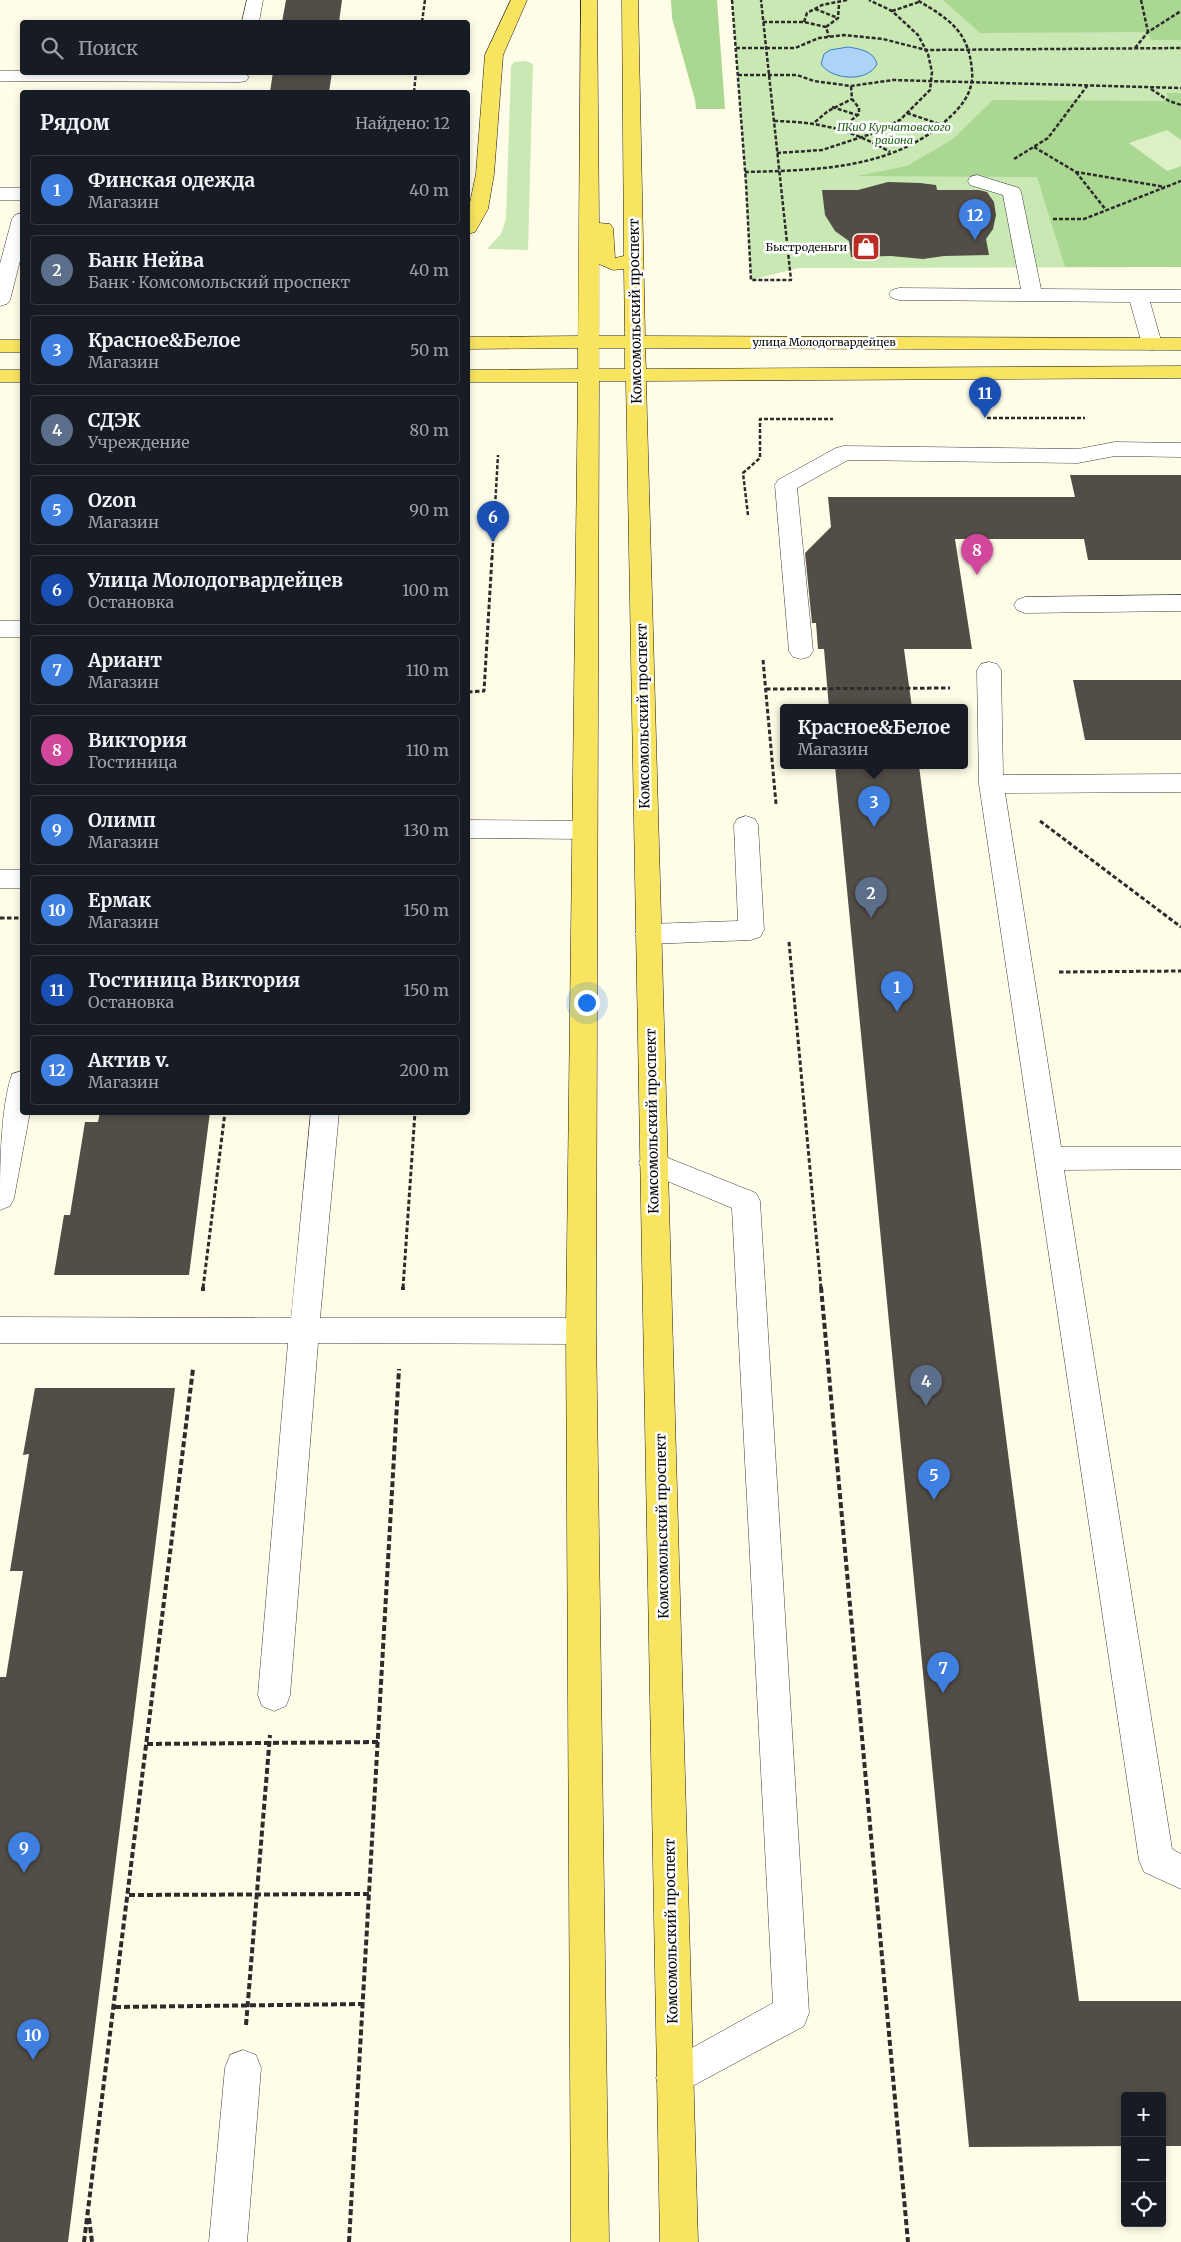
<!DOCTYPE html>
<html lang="ru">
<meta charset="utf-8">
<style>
body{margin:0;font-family:Merriweather,serif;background:#242831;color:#f1f3f6}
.controls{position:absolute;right:15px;bottom:15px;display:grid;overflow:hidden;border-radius:5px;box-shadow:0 2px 8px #0003}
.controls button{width:45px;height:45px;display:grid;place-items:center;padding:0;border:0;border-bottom:1px solid #363941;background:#171b24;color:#f1f3f6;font:25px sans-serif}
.you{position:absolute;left:586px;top:1002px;width:18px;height:18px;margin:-12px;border:4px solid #fff;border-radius:50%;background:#1a73e8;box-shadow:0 0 0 8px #1a73e833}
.badge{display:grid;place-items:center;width:32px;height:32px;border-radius:50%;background:#0f766e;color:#fff;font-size:16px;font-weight:700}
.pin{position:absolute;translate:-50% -41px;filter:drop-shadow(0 1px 2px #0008)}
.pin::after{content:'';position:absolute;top:26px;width:18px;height:15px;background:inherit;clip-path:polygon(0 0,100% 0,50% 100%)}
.popup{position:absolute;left:780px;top:704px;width:188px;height:65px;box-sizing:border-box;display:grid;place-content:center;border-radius:5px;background:#171b24;filter:drop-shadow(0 1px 4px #0005);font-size:16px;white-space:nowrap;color:#9ea1a6}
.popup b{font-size:19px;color:#f1f3f6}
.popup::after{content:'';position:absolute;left:50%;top:100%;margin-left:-10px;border:10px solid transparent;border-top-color:#171b24}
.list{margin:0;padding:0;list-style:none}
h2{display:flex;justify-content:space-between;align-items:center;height:65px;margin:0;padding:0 20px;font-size:21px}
h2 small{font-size:16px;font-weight:400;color:#9ea1a6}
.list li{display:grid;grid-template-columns:32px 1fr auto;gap:15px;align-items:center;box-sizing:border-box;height:70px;margin:0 10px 10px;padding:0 10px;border:1px solid #363941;border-radius:5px}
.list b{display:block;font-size:19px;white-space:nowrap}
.list p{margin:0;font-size:16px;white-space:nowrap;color:#9ea1a6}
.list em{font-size:16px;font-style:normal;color:#9ea1a6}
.icon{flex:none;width:28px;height:28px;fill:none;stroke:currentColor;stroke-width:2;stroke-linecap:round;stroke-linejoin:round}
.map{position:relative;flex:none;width:1181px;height:2242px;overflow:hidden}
.search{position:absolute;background:#171b24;box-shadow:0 2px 8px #0003;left:20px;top:20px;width:450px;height:55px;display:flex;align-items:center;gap:12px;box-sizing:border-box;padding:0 18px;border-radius:5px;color:#9ea1a6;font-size:19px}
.panel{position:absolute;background:#171b24;box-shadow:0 2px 8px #0003;left:20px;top:90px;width:450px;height:1025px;border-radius:5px}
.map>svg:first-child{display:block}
.green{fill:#c9e8b3}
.forest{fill:#aad892}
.pitch{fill:#dcefc5}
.water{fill:#add3f6;stroke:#357fcc}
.building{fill:#534d47}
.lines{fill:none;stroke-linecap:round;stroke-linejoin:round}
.minor-casing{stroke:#3d3d3d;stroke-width:1}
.major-casing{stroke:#1b1b1b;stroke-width:1}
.path-far2{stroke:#2c2c2c;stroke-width:2.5;stroke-dasharray:4 2;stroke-linecap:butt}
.path-far1{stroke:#2c2c2c;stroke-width:3;stroke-dasharray:4.5 2.5;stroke-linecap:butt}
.path{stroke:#2c2c2c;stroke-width:4;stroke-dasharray:6 3;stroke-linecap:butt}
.minor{fill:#fff;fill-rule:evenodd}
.major{fill:#f8e45f;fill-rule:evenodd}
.labels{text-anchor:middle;stroke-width:5;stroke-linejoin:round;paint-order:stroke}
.far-park-label{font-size:11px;font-style:italic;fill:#23611c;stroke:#fff}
.far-poi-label{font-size:11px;fill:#0a0a0a;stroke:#fff;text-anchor:end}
.far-street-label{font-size:11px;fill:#0a0a0a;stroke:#fff}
.street-label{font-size:14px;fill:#0a0a0a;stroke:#fff}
</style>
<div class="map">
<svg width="1181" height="2242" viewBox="0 0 1181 2242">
<rect width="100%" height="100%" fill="#fffde8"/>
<g class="green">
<polygon points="732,0 1181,0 1181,267 798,268 751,280 746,183"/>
<polygon points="526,61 533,64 528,250 487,249 501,234 506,219 511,66 514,62"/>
</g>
<g class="forest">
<polygon points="671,0 717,0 725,109 696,109 695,100 672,18"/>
<polygon points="943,0 1181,0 1181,40 1151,40 1148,32 980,33"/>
<polygon points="1167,93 1181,93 1181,267 1065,267 1037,177 857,176 907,166 953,139 993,100 1168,101"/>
</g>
<polygon class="pitch" points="1167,130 1181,140 1181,166 1167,171 1129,143"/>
<path class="water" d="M848,47C860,49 874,51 877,64C868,83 831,80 821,64L824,54L830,50Z"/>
<g class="building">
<polygon points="286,0 342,0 339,22 282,22"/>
<polygon points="273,72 332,72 329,92 270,92"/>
<polygon points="888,182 920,183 936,185 937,190 979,190 987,192 994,202 996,215 993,229 986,239 989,255 944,256 923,259 891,256 851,257 849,241 835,231 825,215 822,190 858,190"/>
<polygon points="1070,475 1181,475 1181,560 1088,560 1084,539 955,539 972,649 904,649 912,708 829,708 824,649 818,649 816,623 812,623 805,553 831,527 828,497 1075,497"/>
<polygon points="1073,680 1181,680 1181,740 1085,740"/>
<polygon points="835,766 919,766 1079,2001 1181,2001 1181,2146 1162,2146 1162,2096 1125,2096 1125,2146 969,2147"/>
<polygon points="100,1112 210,1112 189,1275 54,1275 64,1215 70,1215 85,1122 98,1122"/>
<polygon points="35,1388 175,1388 68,2242 0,2242 0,1677 6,1677 23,1571 10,1571 29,1454 23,1455"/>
</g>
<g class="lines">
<defs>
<g id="minor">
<polygon points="247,0 263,0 259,22 242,22"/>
<polygon points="0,71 22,71 22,72 243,72 249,77 246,81 240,82 0,81"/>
<polygon points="977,175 1019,188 1021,192 1041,289 1181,290 1181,302 1150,302 1162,344 1159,348 1152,350 1145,348 1142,344 1130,302 899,300 892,298 889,294 892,290 899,288 1021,289 1003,195 970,185 968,181 970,177"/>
<rect x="0" y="188" width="22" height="12"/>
<polygon points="22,213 22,253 10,300 7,304 0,306 0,264 12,219 15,215"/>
<polygon points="1115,442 1181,443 1181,457 1115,456 1078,463 848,460 797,488 813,651 809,657 801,659 793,657 789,651 775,485 778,480 836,448 844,446 1078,449"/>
<polygon points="1181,595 1181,611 1025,613 1017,610 1014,605 1017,600 1025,597"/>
<rect x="0" y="621" width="22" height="16"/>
<polygon points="989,662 997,664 1001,670 1003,775 1181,774 1181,792 1005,793 1061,1147 1181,1147 1181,1169 1064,1170 1172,1849 1181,1854 1181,1889 1144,1872 1139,1860 979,784 977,670 981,664"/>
<polygon points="746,816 755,819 758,825 764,930 760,937 751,940 648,944 639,941 635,934 639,927 648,924 738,921 734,825 737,819"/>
<polygon points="468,820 584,821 593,824 596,830 593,836 584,839 468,838"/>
<rect x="0" y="870" width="22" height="18"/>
<path d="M22,1071V1112H30L14,1198L10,1206L0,1210C0,1170 0,1109 12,1074Z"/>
<polygon points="311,1112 339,1112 320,1318 581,1318 591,1322 596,1331 591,1340 581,1344 318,1343 290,1695 286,1706 274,1711 262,1706 258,1695 288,1343 0,1343 0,1317 291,1318"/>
<polygon points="653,1152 756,1193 760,1201 809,2013 804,2026 674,2096 661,2091 656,2078 661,2065 773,2003 732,1208 643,1171 639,1163 643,1155"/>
<polygon points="243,2050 256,2055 261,2068 247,2242 209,2242 225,2068 230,2055"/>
</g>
<g id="major">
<polygon points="511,0 527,0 503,55 494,174 488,209 475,232 468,234 468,212 476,174 485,55"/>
<path d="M581,0H597L599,223L610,224L613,228L615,258L624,256L622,0H638L645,336L1181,338V350L645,348L646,369L1181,366V378L646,381L698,2242H660L626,381H599L596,1329L609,2242H571L566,1329L578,382H468V370L578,369V348L468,349V337L578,336ZM599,264L613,270L624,269L625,336H599ZM599,348H625V369H599Z"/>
<rect x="0" y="340" width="22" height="12"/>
<rect x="0" y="370" width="22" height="12"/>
</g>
</defs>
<use href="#minor" class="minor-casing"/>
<use href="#major" class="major-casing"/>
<g class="path-far2">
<polyline points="732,0 746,183 751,280 791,280 761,0"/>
<polyline points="1141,0 1148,32"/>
<polyline points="815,9 838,18"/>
<polyline points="892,11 919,2"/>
<polyline points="422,22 425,0"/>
<polyline points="763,22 804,22 826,27 829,37"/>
<polyline points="804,22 807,13 822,5 847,0"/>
<polyline points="826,27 838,18 839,4"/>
<polyline points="736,48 795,48 819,38 844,35 883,39 926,50 1181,48"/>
<polyline points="1135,48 1148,32 1181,11"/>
<polyline points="738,75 797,75 814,81 851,86 893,80 1181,88"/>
<polyline points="1151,89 1169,101 1181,105"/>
<polyline points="414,92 416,72"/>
<polyline points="832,107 857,115"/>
<polyline points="907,113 942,125"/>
<path d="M774,121C820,122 850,129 890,152"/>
<polyline points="815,122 828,111 852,99"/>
<polyline points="842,128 859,114 859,108 852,99 851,86"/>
<polyline points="1034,147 1076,172 1165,187"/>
<polyline points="777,153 822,150 871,134 900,120 930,90 932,72 928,54 918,35 892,11 869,0"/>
<polyline points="1014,159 1048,138 1087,86"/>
<path d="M745,172C816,170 895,170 950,117C963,105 974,90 972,71C969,31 949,19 917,0"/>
<polyline points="1076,172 1106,210"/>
<polyline points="1053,219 1084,219 1181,181"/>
<polyline points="987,418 1085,418"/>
<polyline points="748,515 743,473 760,458 760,419 833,419"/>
<polyline points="492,559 498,455"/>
</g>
<g class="path-far1">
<polyline points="763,660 776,804"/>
<polyline points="766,689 950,688"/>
<polyline points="468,692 484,691 492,557"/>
<polyline points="1040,821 1181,927"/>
<polyline points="0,918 22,918"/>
<polyline points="789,942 821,1288"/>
<polyline points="1059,972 1181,971"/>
<polyline points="203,1288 225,1112"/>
<polyline points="403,1288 415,1112"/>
</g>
<g class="path">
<polyline points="821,1287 908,2242"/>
<polyline points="403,1290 403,1287"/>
<polyline points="203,1291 203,1287"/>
<polyline points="147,1744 380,1742"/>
<polyline points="129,1895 369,1894"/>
<polyline points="115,2007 364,2004"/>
<polyline points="246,2025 270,1735"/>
<polyline points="89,2218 92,2242"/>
<polyline points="84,2242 193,1369"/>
<polyline points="349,2242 399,1369"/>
</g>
<use href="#minor" class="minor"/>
<use href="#major" class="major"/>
</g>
<defs>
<symbol id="shop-square" viewBox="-11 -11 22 22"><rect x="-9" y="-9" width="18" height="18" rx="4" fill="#b92d24" stroke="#fff"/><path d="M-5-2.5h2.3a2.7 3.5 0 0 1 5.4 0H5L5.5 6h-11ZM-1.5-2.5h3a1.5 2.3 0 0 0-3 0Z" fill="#fff"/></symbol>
</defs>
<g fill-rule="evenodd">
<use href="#shop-square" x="850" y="231" width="32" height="32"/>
</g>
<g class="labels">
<g class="far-park-label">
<text x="894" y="131">ПКиО Курчатовского<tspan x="894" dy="13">района</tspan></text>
</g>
<g class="far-poi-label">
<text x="847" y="251">Быстроденьги</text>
</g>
<g class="far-street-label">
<text x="824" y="346">улица Молодогвардейцев</text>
</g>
<g class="street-label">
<text transform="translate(635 311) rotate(-91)" y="5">Комсомольский проспект</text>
<text transform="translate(643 716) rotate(-91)" y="5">Комсомольский проспект</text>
<text transform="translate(652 1121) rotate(-91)" y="5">Комсомольский проспект</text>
<text transform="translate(662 1526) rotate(-91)" y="5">Комсомольский проспект</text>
<text transform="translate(671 1931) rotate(-91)" y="5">Комсомольский проспект</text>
</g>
</g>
</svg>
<div class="controls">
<button>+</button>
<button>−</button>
<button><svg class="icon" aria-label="locate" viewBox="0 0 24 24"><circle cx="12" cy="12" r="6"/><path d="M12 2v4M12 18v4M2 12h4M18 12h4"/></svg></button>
</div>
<div class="you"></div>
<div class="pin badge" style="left:897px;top:1012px;background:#3f7fe0">1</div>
<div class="pin badge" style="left:871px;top:918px;background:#5c6f8a">2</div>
<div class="pin badge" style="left:874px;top:827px;background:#3f7fe0">3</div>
<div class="popup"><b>Красное&amp;Белое</b>Магазин</div>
<div class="pin badge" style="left:926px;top:1406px;background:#5c6f8a">4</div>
<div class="pin badge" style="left:934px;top:1500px;background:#3f7fe0">5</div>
<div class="pin badge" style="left:493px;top:542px;background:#1a4fb4">6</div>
<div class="pin badge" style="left:943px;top:1693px;background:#3f7fe0">7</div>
<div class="pin badge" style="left:977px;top:575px;background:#d1479c">8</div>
<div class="pin badge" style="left:24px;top:1873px;background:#3f7fe0">9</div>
<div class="pin badge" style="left:33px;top:2060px;background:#3f7fe0">10</div>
<div class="pin badge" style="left:985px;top:418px;background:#1a4fb4">11</div>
<div class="pin badge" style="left:975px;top:240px;background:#3f7fe0">12</div>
<div class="search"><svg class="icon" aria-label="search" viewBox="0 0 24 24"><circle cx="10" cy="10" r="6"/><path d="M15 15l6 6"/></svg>Поиск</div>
<section class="panel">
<h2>Рядом<small>Найдено: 12</small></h2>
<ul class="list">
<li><span class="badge" style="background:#3f7fe0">1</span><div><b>Финская одежда</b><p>Магазин</p></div><em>40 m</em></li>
<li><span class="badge" style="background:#5c6f8a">2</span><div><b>Банк Нейва</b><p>Банк · Комсомольский проспект</p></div><em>40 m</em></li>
<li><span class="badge" style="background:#3f7fe0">3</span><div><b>Красное&amp;Белое</b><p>Магазин</p></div><em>50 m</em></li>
<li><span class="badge" style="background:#5c6f8a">4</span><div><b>СДЭК</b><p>Учреждение</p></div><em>80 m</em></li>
<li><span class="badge" style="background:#3f7fe0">5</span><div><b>Ozon</b><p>Магазин</p></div><em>90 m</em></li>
<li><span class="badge" style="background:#1a4fb4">6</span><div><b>Улица Молодогвардейцев</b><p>Остановка</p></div><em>100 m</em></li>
<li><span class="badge" style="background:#3f7fe0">7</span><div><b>Ариант</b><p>Магазин</p></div><em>110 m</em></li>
<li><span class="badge" style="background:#d1479c">8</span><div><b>Виктория</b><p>Гостиница</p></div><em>110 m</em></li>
<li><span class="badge" style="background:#3f7fe0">9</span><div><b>Олимп</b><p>Магазин</p></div><em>130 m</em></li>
<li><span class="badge" style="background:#3f7fe0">10</span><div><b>Ермак</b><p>Магазин</p></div><em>150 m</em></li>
<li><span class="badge" style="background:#1a4fb4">11</span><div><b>Гостиница Виктория</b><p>Остановка</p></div><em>150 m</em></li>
<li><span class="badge" style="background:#3f7fe0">12</span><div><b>Актив v.</b><p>Магазин</p></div><em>200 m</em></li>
</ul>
</section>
</div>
